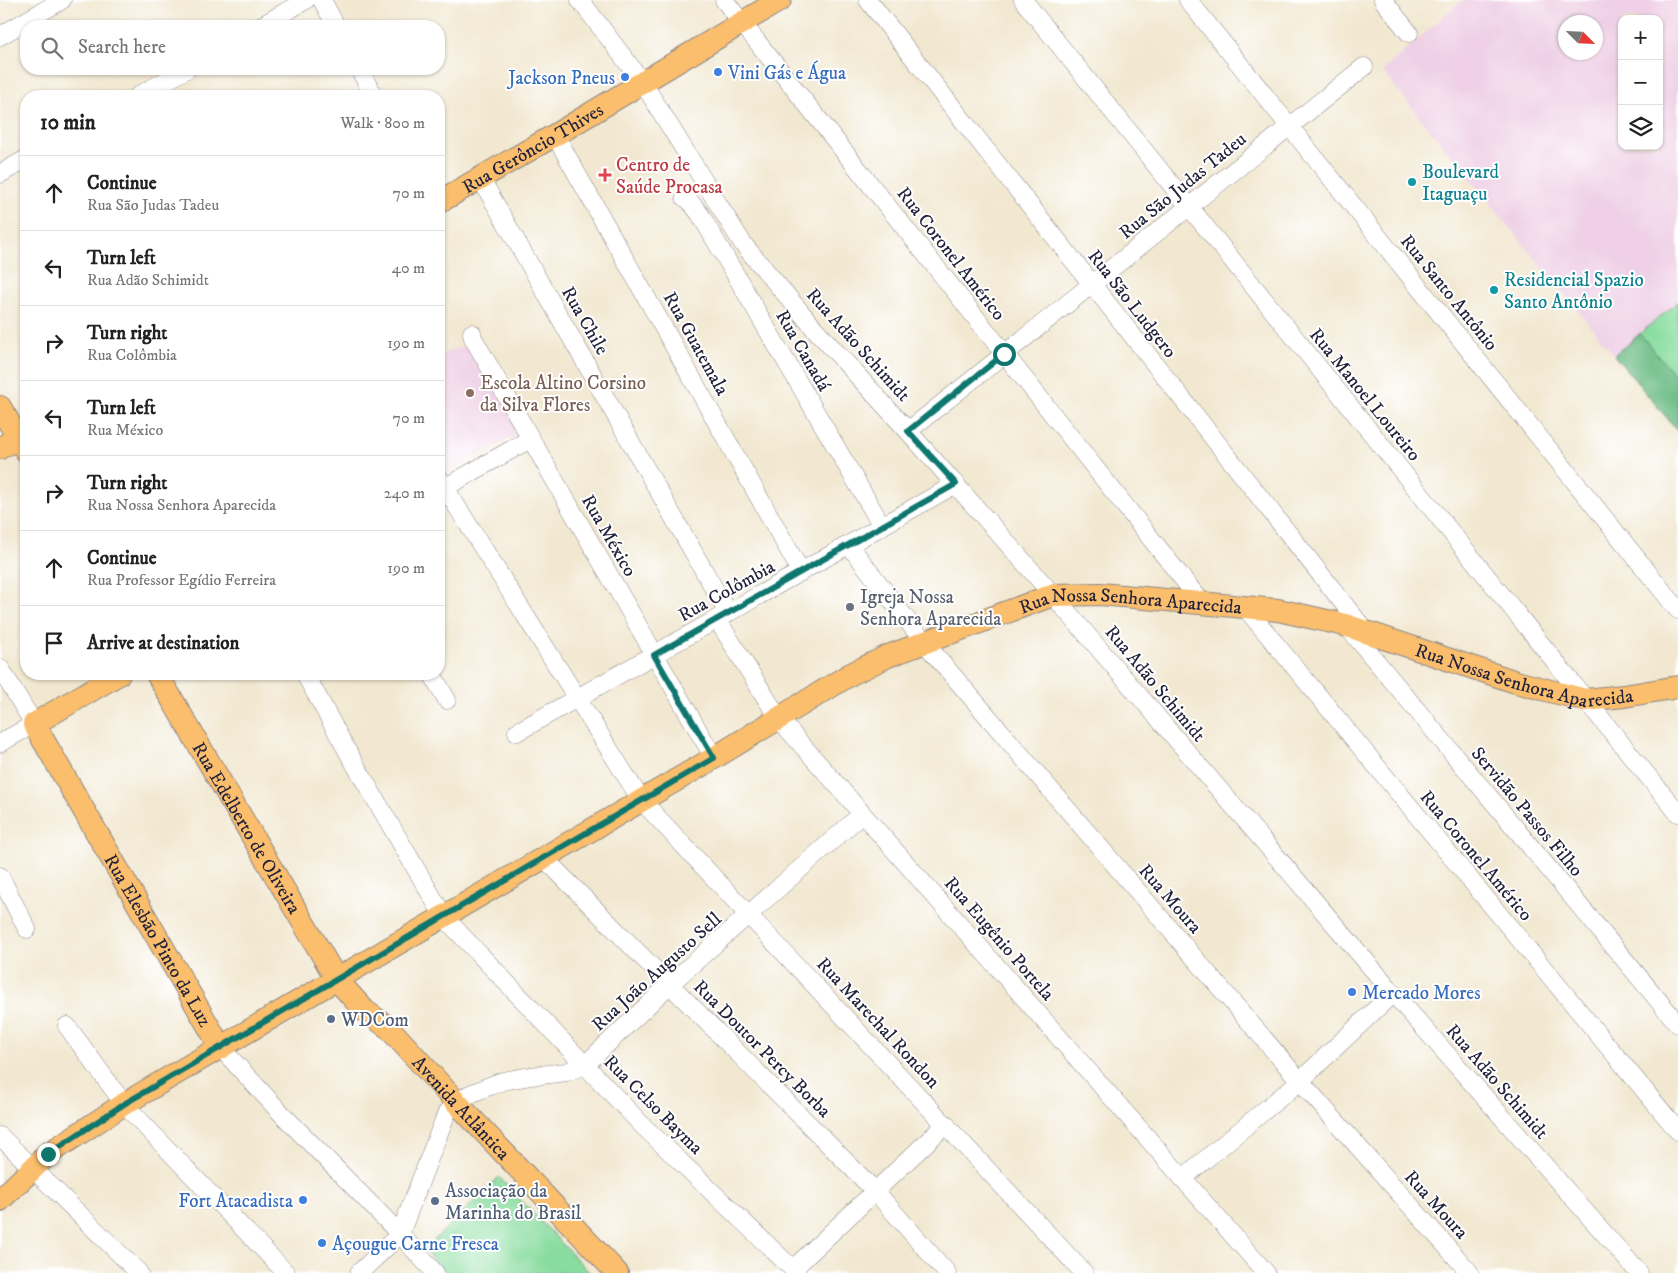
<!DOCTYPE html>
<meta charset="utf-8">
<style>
body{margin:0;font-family:"IM FELL DW Pica",serif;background:#f6f6f6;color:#222}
.controls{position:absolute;right:15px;top:15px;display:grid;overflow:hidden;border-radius:10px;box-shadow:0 1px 4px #0004}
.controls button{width:45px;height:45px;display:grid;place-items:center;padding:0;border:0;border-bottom:1px solid #e0e0e0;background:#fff;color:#222;font:25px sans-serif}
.compass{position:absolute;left:1558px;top:15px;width:45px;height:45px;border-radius:50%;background:#fff;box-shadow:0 1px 4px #0004;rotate:114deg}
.stop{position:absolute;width:15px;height:15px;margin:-11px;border:4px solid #0f766e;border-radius:50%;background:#fff}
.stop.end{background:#0f766e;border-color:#fff;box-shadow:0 1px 5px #0008}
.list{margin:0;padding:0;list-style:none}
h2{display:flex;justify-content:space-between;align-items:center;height:65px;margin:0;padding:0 20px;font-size:21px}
h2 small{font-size:16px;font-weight:400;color:#767676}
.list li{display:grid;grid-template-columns:32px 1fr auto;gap:15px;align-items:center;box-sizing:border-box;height:75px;padding:0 20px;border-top:1px solid #e0e0e0}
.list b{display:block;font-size:19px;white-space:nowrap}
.list p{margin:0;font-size:16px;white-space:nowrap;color:#767676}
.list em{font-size:16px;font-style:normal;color:#767676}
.icon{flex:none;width:28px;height:28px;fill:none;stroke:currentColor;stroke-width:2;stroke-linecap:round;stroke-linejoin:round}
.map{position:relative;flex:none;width:1678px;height:1273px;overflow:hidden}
.search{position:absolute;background:#fff;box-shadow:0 1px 4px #0004;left:20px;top:20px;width:425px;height:55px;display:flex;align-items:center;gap:12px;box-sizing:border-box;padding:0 18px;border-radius:20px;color:#767676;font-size:19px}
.panel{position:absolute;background:#fff;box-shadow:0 1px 4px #0004;left:20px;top:90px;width:425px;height:590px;border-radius:20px}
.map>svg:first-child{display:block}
.built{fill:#efd0e6;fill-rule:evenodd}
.green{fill:#87dc9e;stroke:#547f6c}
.forest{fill:#6dbc85;stroke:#486f60}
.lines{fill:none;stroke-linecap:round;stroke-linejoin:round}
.minor-casing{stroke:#8a8586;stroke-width:19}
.major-casing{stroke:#8a8586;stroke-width:24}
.minor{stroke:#fff;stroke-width:18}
.major{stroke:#fabe6d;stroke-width:22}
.route{stroke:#0f766e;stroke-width:6}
.shop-dot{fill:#3f7fe0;stroke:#fff;stroke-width:2}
.health-dot{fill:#e0444e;stroke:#fff;stroke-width:2}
.culture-dot{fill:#0f9aa8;stroke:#fff;stroke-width:2}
.education-dot{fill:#8d6e63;stroke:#fff;stroke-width:2}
.worship-dot{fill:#6b7280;stroke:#fff;stroke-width:2}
.service-dot{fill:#5c6f8a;stroke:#fff;stroke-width:2}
.labels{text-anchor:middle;stroke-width:4;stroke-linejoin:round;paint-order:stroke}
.shop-label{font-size:19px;fill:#366cbe;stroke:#fff;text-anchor:start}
.street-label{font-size:19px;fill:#22223b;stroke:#fff}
.health-label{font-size:19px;fill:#be3a42;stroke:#fff;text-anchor:start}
.culture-label{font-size:19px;fill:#0d838f;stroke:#fff;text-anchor:start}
.education-label{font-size:19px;fill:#785e54;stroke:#fff;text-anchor:start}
.worship-label{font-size:19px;fill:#5b616d;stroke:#fff;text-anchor:start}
.service-label{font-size:19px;fill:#4e5e75;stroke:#fff;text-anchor:start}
</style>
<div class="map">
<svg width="1678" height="1273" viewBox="0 0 1678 1273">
<rect width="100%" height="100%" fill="#fff"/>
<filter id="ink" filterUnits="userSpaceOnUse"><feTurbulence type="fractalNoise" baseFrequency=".02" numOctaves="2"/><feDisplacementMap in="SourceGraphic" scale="10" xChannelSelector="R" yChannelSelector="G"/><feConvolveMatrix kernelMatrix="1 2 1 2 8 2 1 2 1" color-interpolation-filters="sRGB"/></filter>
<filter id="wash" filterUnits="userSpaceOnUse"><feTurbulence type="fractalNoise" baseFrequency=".0096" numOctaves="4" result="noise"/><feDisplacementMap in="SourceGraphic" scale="20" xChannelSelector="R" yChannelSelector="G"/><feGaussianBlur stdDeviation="1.12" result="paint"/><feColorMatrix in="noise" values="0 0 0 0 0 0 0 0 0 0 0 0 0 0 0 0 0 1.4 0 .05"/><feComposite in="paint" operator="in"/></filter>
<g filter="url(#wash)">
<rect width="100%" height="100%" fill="#f2e8d1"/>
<g class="built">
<path d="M1462,0H1678V302L1614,355L1382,71ZM1622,19H1659V146H1622ZM1566,22H1596V52H1566Z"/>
<polygon points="473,343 519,433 447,473 439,463 444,353"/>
</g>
<g class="green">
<polygon points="1678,302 1678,431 1614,355"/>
<polygon points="499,1177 590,1273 446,1273 424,1250"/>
</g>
<polygon class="forest" points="1640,334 1678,379 1678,431 1614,355"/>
</g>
<g filter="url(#ink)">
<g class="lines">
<defs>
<g id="minor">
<polyline points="322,0 336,26"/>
<polyline points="580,0 643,83 743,244 814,328 908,431 1053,595 1393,993 1639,1273"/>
<polyline points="724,0 1202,603"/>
<polyline points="868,0 1366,632"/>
<polyline points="1023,0 1594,710 1678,813"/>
<polyline points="1188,0 1678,610"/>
<polyline points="1383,0 1409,33"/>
<polyline points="261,26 306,0"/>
<polyline points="0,36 62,0"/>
<polyline points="359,69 374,96"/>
<polyline points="138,96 187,69"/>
<polyline points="555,135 801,572"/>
<polyline points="0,174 26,159"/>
<polyline points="481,179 728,613"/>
<polyline points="685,198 688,199 700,214 882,526"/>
<polyline points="472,333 473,338 714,758"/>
<polyline points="908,431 1364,67"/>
<polyline points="439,478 641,800 1084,1273"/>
<polyline points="439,491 530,439"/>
<polyline points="849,545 924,642 1300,1081 1470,1273"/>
<polyline points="1244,606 1678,1131"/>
<polyline points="717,619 779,719 1266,1273"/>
<polyline points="1346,625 1678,1024"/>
<polyline points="0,668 34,724 0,743"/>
<polyline points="305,674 349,754 444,917 642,1125 797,1273"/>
<polyline points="432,674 447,700"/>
<polyline points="517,732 956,484"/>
<polyline points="544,858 876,1192 947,1273"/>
<polyline points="0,876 27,929"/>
<polyline points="67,1026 124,1104 286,1273"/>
<polyline points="221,1048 281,1113 400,1234 435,1273"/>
<polyline points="0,1136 139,1273"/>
<polyline points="1183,1178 1300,1081 1393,993"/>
<polyline points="793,1269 946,1124"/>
<polyline points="359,1273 400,1234 447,1112 456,1102 470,1094 487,1087 503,1081 531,1076 567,1072 585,1065 670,984 862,814"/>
</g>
<g id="major">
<path id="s1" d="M439,202L555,135L780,0"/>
<polyline points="0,407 26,451"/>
<polyline points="0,448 26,434"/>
<path id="s2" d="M119,674L34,724L221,1048"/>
<path id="s3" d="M157,674L337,980L365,1011L389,1028L456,1102L617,1273"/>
<path id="s4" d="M0,1200L48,1154L124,1104L714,758L851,674L888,656L1053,595L1100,594L1278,610L1345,625L1516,682L1585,700L1624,696L1678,687"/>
</g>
</defs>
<use href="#minor" class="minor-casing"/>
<use href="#major" class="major-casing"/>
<use href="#minor" class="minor"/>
<use href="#major" class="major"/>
</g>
</g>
<g class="lines" filter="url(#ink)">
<polyline class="route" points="48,1154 124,1104 714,758 654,655 956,484 908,431 1004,354"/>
</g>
<g class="shop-dot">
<circle cx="718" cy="72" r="5"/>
<circle cx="625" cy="77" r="5"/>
<circle cx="1352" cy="992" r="5"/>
<circle cx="303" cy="1200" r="5"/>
<circle cx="322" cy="1243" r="5"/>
</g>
<path class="health-dot" d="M602.5 167.5h5v5h5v5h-5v5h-5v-5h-5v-5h5z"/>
<g class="culture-dot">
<circle cx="1412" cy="182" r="5"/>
<circle cx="1494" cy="290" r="5"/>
</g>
<circle class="education-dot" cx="470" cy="393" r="5"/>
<circle class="worship-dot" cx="850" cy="607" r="5"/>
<g class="service-dot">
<circle cx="331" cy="1019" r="5"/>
<circle cx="435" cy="1201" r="5"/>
</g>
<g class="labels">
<g class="shop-label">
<text x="728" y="79">Vini Gás e Água</text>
<text x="615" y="84" text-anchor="end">Jackson Pneus</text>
<text x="1362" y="999">Mercado Mores</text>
<text x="293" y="1207" text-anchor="end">Fort Atacadista</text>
<text x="332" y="1250">Açougue Carne Fresca</text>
</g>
<g class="street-label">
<text dy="7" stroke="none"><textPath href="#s1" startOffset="108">Rua Gerôncio Thives</textPath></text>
<text transform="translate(1182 185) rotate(-39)" y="7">Rua São Judas Tadeu</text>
<text transform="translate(952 253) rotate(52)" y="7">Rua Coronel Américo</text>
<text transform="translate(1450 292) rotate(51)" y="7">Rua Santo Antônio</text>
<text transform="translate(1133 303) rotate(52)" y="7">Rua São Ludgero</text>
<text transform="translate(586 320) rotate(60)" y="7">Rua Chile</text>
<text transform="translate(697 343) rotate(61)" y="7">Rua Guatemala</text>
<text transform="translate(859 344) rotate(48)" y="7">Rua Adão Schimidt</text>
<text transform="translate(804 350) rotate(60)" y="7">Rua Canadá</text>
<text transform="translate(1366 394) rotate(51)" y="7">Rua Manoel Loureiro</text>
<text transform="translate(610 535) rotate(60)" y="7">Rua México</text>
<text transform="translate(726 590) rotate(-29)" y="7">Rua Colômbia</text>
<text dy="7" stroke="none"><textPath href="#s4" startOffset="1296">Rua Nossa Senhora Aparecida</textPath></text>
<text dy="7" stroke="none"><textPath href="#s4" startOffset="1701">Rua Nossa Senhora Aparecida</textPath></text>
<text transform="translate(1156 683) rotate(50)" y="7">Rua Adão Schimidt</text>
<text transform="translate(1528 811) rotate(50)" y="7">Servidão Passos Filho</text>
<text dy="7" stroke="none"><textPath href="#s3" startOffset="178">Rua Edelberto de Oliveira</textPath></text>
<text transform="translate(1477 855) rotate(50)" y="7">Rua Coronel Américo</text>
<text transform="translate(1171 898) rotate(49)" y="7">Rua Moura</text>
<text transform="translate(1000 938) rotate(49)" y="7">Rua Eugênio Portela</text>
<text dy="7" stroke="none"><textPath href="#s2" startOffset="348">Rua Elesbão Pinto da Luz</textPath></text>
<text transform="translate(656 971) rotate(-42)" y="7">Rua João Augusto Sell</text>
<text transform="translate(879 1022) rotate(47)" y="7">Rua Marechal Rondon</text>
<text transform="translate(763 1048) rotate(45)" y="7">Rua Doutor Percy Borba</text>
<text transform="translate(1498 1081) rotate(49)" y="7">Rua Adão Schimidt</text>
<text transform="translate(654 1104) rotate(45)" y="7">Rua Celso Bayma</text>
<text dy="7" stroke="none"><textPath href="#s3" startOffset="534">Avenida Atlântica</textPath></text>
<text transform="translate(1437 1204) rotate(48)" y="7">Rua Moura</text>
</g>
<g class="health-label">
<text x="616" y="171">Centro de<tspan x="616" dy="22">Saúde Procasa</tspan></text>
</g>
<g class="culture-label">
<text x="1422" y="178">Boulevard<tspan x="1422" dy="22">Itaguaçu</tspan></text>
<text x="1504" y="286">Residencial Spazio<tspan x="1504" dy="22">Santo Antônio</tspan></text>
</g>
<g class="education-label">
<text x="480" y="389">Escola Altino Corsino<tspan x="480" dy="22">da Silva Flores</tspan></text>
</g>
<g class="worship-label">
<text x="860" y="603">Igreja Nossa<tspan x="860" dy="22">Senhora Aparecida</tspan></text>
</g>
<g class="service-label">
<text x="341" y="1026">WDCom</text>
<text x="445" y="1197">Associação da<tspan x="445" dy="22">Marinha do Brasil</tspan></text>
</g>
</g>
</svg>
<div class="controls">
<button>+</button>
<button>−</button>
<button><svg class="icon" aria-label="layers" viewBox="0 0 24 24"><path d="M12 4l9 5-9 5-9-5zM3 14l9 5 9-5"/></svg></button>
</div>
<svg class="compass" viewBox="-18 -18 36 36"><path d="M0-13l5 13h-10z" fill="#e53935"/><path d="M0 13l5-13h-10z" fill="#767676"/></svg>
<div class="stop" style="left:1004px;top:354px"></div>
<div class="stop end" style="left:48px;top:1154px"></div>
<div class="search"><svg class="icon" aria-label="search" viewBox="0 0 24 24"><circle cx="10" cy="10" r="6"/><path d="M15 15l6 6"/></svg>Search here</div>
<section class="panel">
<h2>10 min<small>Walk · 800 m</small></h2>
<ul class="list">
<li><svg class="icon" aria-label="ahead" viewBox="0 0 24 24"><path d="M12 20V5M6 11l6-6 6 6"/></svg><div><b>Continue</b><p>Rua São Judas Tadeu</p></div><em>70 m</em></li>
<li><svg class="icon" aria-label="left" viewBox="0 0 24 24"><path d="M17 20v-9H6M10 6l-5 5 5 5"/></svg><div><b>Turn left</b><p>Rua Adão Schimidt</p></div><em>40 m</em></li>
<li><svg class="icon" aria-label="right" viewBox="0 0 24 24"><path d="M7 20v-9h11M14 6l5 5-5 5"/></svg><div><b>Turn right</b><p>Rua Colômbia</p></div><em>190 m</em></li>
<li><svg class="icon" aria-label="left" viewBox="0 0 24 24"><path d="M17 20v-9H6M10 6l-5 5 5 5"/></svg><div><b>Turn left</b><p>Rua México</p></div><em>70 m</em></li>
<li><svg class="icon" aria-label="right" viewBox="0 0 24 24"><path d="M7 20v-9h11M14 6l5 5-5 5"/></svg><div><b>Turn right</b><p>Rua Nossa Senhora Aparecida</p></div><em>240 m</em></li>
<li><svg class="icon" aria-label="ahead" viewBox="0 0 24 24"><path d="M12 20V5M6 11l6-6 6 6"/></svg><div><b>Continue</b><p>Rua Professor Egídio Ferreira</p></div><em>190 m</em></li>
<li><svg class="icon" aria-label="arrive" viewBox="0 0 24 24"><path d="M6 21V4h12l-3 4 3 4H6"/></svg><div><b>Arrive at destination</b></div></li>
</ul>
</section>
</div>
